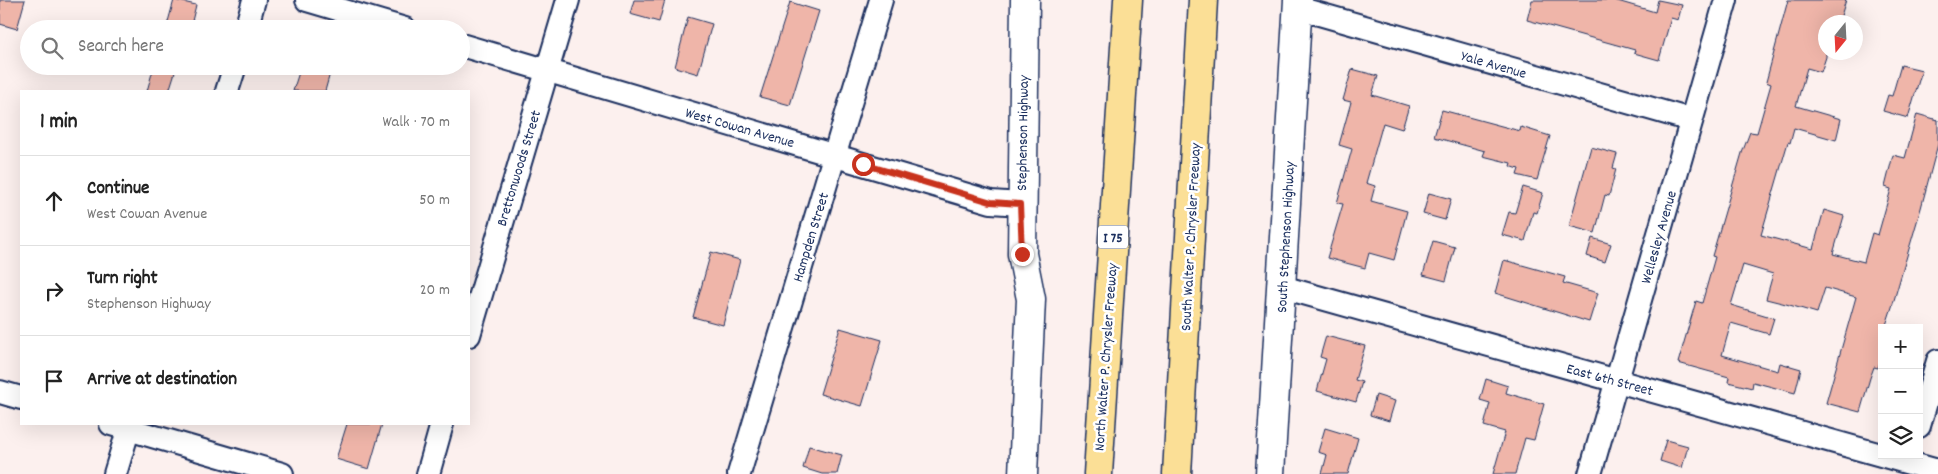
<!DOCTYPE html>
<meta charset="utf-8">
<style>
body{margin:0;font-family:Dekko,sans-serif;background:#f6f6f6;color:#222}
.controls{position:absolute;right:15px;bottom:15px;display:grid;overflow:hidden;border-radius:0px;box-shadow:0 5px 20px #0002}
.controls button{width:45px;height:45px;display:grid;place-items:center;padding:0;border:0;border-bottom:1px solid #e0e0e0;background:#fff;color:#222;font:25px sans-serif}
.compass{position:absolute;left:1818px;top:15px;width:45px;height:45px;border-radius:50%;background:#fff;box-shadow:0 5px 20px #0002;rotate:198deg}
.stop{position:absolute;width:15px;height:15px;margin:-11px;border:4px solid #c8321e;border-radius:50%;background:#fff}
.stop.end{background:#c8321e;border-color:#fff;box-shadow:0 1px 5px #0008}
.list{margin:0;padding:0;list-style:none}
h2{display:flex;justify-content:space-between;align-items:center;height:65px;margin:0;padding:0 20px;font-size:21px}
h2 small{font-size:16px;font-weight:400;color:#767676}
.list li{display:grid;grid-template-columns:32px 1fr auto;gap:15px;align-items:center;box-sizing:border-box;height:90px;padding:0 20px;border-top:1px solid #e0e0e0}
.list b{display:block;font-size:19px;white-space:nowrap}
.list p{margin:0;font-size:16px;white-space:nowrap;color:#767676}
.list em{font-size:16px;font-style:normal;color:#767676}
.icon{flex:none;width:28px;height:28px;fill:none;stroke:currentColor;stroke-width:2;stroke-linecap:round;stroke-linejoin:round}
.map{position:relative;flex:none;width:1938px;height:474px;overflow:hidden}
.search{position:absolute;background:#fff;box-shadow:0 5px 20px #0002;left:20px;top:20px;width:450px;height:55px;display:flex;align-items:center;gap:12px;box-sizing:border-box;padding:0 18px;border-radius:28px;color:#767676;font-size:19px}
.panel{position:absolute;background:#fff;box-shadow:0 5px 20px #0002;left:20px;top:90px;width:450px;height:335px;border-radius:0px}
.map>svg:first-child{display:block}
.building{fill:#efb5a9;stroke:#1b2f5e}
.lines{fill:none;stroke-linecap:round;stroke-linejoin:round}
.minor-casing{stroke:#1b2f5e;stroke-width:26}
.secondary-casing{stroke:#1b2f5e;stroke-width:31}
.motorway-casing{stroke:#1b2f5e;stroke-width:31}
.minor{stroke:#fff;stroke-width:22}
.secondary{stroke:#fff;stroke-width:28}
.motorway{stroke:#fbdf96;stroke-width:28}
.route{stroke:#c8321e;stroke-width:6}
.labels{text-anchor:middle;stroke-width:5;stroke-linejoin:round;paint-order:stroke}
.shield{fill:#fff;stroke:#5f6d8e;stroke-width:1}
.shield-label{font-size:14px;font-weight:bold;fill:#1b2f5e}
.street-label{font-size:15px;fill:#1b2f5e;stroke:#fff}
</style>
<div class="map">
<svg width="1938" height="474" viewBox="0 0 1938 474">
<rect width="100%" height="100%" fill="#fcf0ee"/>
<filter id="ink" filterUnits="userSpaceOnUse"><feTurbulence type="fractalNoise" baseFrequency=".02" numOctaves="2"/><feDisplacementMap in="SourceGraphic" scale="10" xChannelSelector="R" yChannelSelector="G"/><feConvolveMatrix kernelMatrix="1 2 1 2 8 2 1 2 1" color-interpolation-filters="sRGB"/></filter>
<g filter="url(#ink)">
<g class="building">
<polygon points="0,0 25,0 17,29 0,24"/>
<polygon points="174,0 196,5 190,29 166,29"/>
<polygon points="634,0 665,0 659,22 630,14"/>
<polygon points="1532,0 1614,0 1655,12 1658,0 1682,5 1678,20 1671,18 1659,60 1634,53 1635,50 1527,20"/>
<polygon points="1788,0 1846,0 1839,22 1826,22 1826,57 1821,72 1807,68 1796,106 1841,119 1836,140 1794,128 1790,143 1788,142 1761,235 1813,249 1824,210 1844,216 1833,254 1864,262 1872,233 1878,235 1891,189 1885,187 1893,155 1905,158 1917,114 1938,120 1938,144 1921,208 1892,307 1885,328 1882,328 1882,355 1878,368 1874,367 1870,378 1860,412 1826,403 1856,297 1825,288 1817,313 1786,304 1766,299 1773,274 1743,265 1731,305 1774,318 1769,334 1731,323 1722,355 1778,371 1780,363 1801,369 1795,393 1753,382 1752,388 1728,382 1729,377 1678,363 1696,301 1702,303 1715,257 1712,256 1742,153 1750,132 1757,133 1771,84 1766,82"/>
<polygon points="790,2 819,11 790,105 760,97"/>
<polygon points="688,17 712,24 698,74 675,67"/>
<polygon points="1901,65 1922,70 1908,118 1883,111 1888,95 1892,96"/>
<polygon points="154,66 177,66 169,91 147,91"/>
<polygon points="301,66 332,66 325,91 293,91"/>
<polygon points="1352,69 1378,76 1372,95 1409,106 1402,129 1383,123 1366,183 1375,186 1371,201 1407,211 1394,260 1369,253 1365,268 1327,258 1343,204 1337,203 1352,149 1339,145 1351,102 1343,100"/>
<polygon points="1442,110 1520,131 1521,127 1550,136 1537,180 1517,175 1519,169 1510,166 1511,163 1483,156 1485,151 1434,137"/>
<polygon points="1591,147 1617,154 1613,168 1616,169 1609,196 1605,195 1595,233 1569,226"/>
<polygon points="1523,187 1543,193 1537,213 1533,212 1525,241 1502,235 1509,212 1515,213"/>
<polygon points="1429,193 1451,199 1445,220 1423,214"/>
<polygon points="1592,238 1611,244 1605,262 1587,256"/>
<polygon points="1433,241 1455,247 1446,281 1423,275"/>
<polygon points="711,252 740,260 723,325 693,317"/>
<polygon points="1504,260 1565,277 1563,283 1598,293 1589,322 1495,293"/>
<polygon points="840,328 882,340 862,406 820,394"/>
<polygon points="1326,336 1365,346 1355,380 1362,382 1356,402 1317,391 1326,359 1320,357"/>
<polygon points="1486,379 1508,386 1506,393 1544,404 1534,440 1525,438 1515,474 1493,474 1505,432 1484,426 1490,403 1480,400"/>
<polygon points="1376,395 1395,401 1389,421 1370,415"/>
<polygon points="347,424 382,424 369,469 336,459"/>
<polygon points="1325,428 1358,438 1348,474 1322,474 1327,455 1318,452"/>
<polygon points="1666,440 1688,446 1682,468 1660,461"/>
<polygon points="809,446 842,455 837,474 822,474 803,468"/>
</g>
<g class="lines">
<defs>
<g id="minor">
<polyline points="307,0 405,29"/>
<polyline points="1298,8 1691,120"/>
<polyline points="246,29 254,0"/>
<polyline points="461,45 991,202 1021,204"/>
<polyline points="227,91 235,66"/>
<polyline points="1282,287 1938,471"/>
<polyline points="469,335 568,0"/>
<polyline points="0,392 21,398"/>
<polyline points="111,424 282,474"/>
<polyline points="1919,426 1938,361"/>
<polyline points="115,474 130,424"/>
<polyline points="428,474 442,424"/>
<polyline points="739,474 881,0"/>
<polyline points="1590,474 1726,0"/>
</g>
<g id="secondary">
<polyline points="1023,474 1031,299 1022,254 1025,0"/>
<polyline points="1270,474 1298,0"/>
</g>
<g id="motorway">
<polyline points="1098,474 1128,0"/>
<polyline points="1177,474 1203,0"/>
</g>
</defs>
<use href="#minor" class="minor-casing"/>
<use href="#secondary" class="secondary-casing"/>
<use href="#motorway" class="motorway-casing"/>
<use href="#minor" class="minor"/>
<use href="#secondary" class="secondary"/>
<use href="#motorway" class="motorway"/>
</g>
</g>
<g class="lines" filter="url(#ink)">
<polyline class="route" points="863,164 991,202 1020,204 1022,254"/>
</g>
<g class="labels">
<rect class="shield" x="1098" y="225.5" width="30" height="23" rx="4"/>
<g class="shield-label">
<text x="1113" y="242">I 75</text>
</g>
<g class="street-label">
<text transform="translate(1494 64) rotate(16)" y="5">Yale Avenue</text>
<text transform="translate(740 127) rotate(16)" y="5">West Cowan Avenue</text>
<text transform="translate(1022 133) rotate(-89)" y="5">Stephenson Highway</text>
<text transform="translate(518 168) rotate(-73)" y="5">Brettonwoods Street</text>
<text transform="translate(810 237) rotate(-73)" y="5">Hampden Street</text>
<text transform="translate(1190 237) rotate(-87)" y="5">South Walter P. Chrysler Freeway</text>
<text transform="translate(1285 237) rotate(-87)" y="5">South Stephenson Highway</text>
<text transform="translate(1658 237) rotate(-74)" y="5">Wellesley Avenue</text>
<text transform="translate(1105 357) rotate(-86)" y="5">North Walter P. Chrysler Freeway</text>
<text transform="translate(1610 379) rotate(15)" y="5">East 6th Street</text>
</g>
</g>
</svg>
<div class="controls">
<button>+</button>
<button>−</button>
<button><svg class="icon" aria-label="layers" viewBox="0 0 24 24"><path d="M12 4l9 5-9 5-9-5zM3 14l9 5 9-5"/></svg></button>
</div>
<svg class="compass" viewBox="-18 -18 36 36"><path d="M0-13l5 13h-10z" fill="#e53935"/><path d="M0 13l5-13h-10z" fill="#767676"/></svg>
<div class="stop" style="left:863px;top:164px"></div>
<div class="stop end" style="left:1022px;top:254px"></div>
<div class="search"><svg class="icon" aria-label="search" viewBox="0 0 24 24"><circle cx="10" cy="10" r="6"/><path d="M15 15l6 6"/></svg>Search here</div>
<section class="panel">
<h2>1 min<small>Walk · 70 m</small></h2>
<ul class="list">
<li><svg class="icon" aria-label="ahead" viewBox="0 0 24 24"><path d="M12 20V5M6 11l6-6 6 6"/></svg><div><b>Continue</b><p>West Cowan Avenue</p></div><em>50 m</em></li>
<li><svg class="icon" aria-label="right" viewBox="0 0 24 24"><path d="M7 20v-9h11M14 6l5 5-5 5"/></svg><div><b>Turn right</b><p>Stephenson Highway</p></div><em>20 m</em></li>
<li><svg class="icon" aria-label="arrive" viewBox="0 0 24 24"><path d="M6 21V4h12l-3 4 3 4H6"/></svg><div><b>Arrive at destination</b></div></li>
</ul>
</section>
</div>
